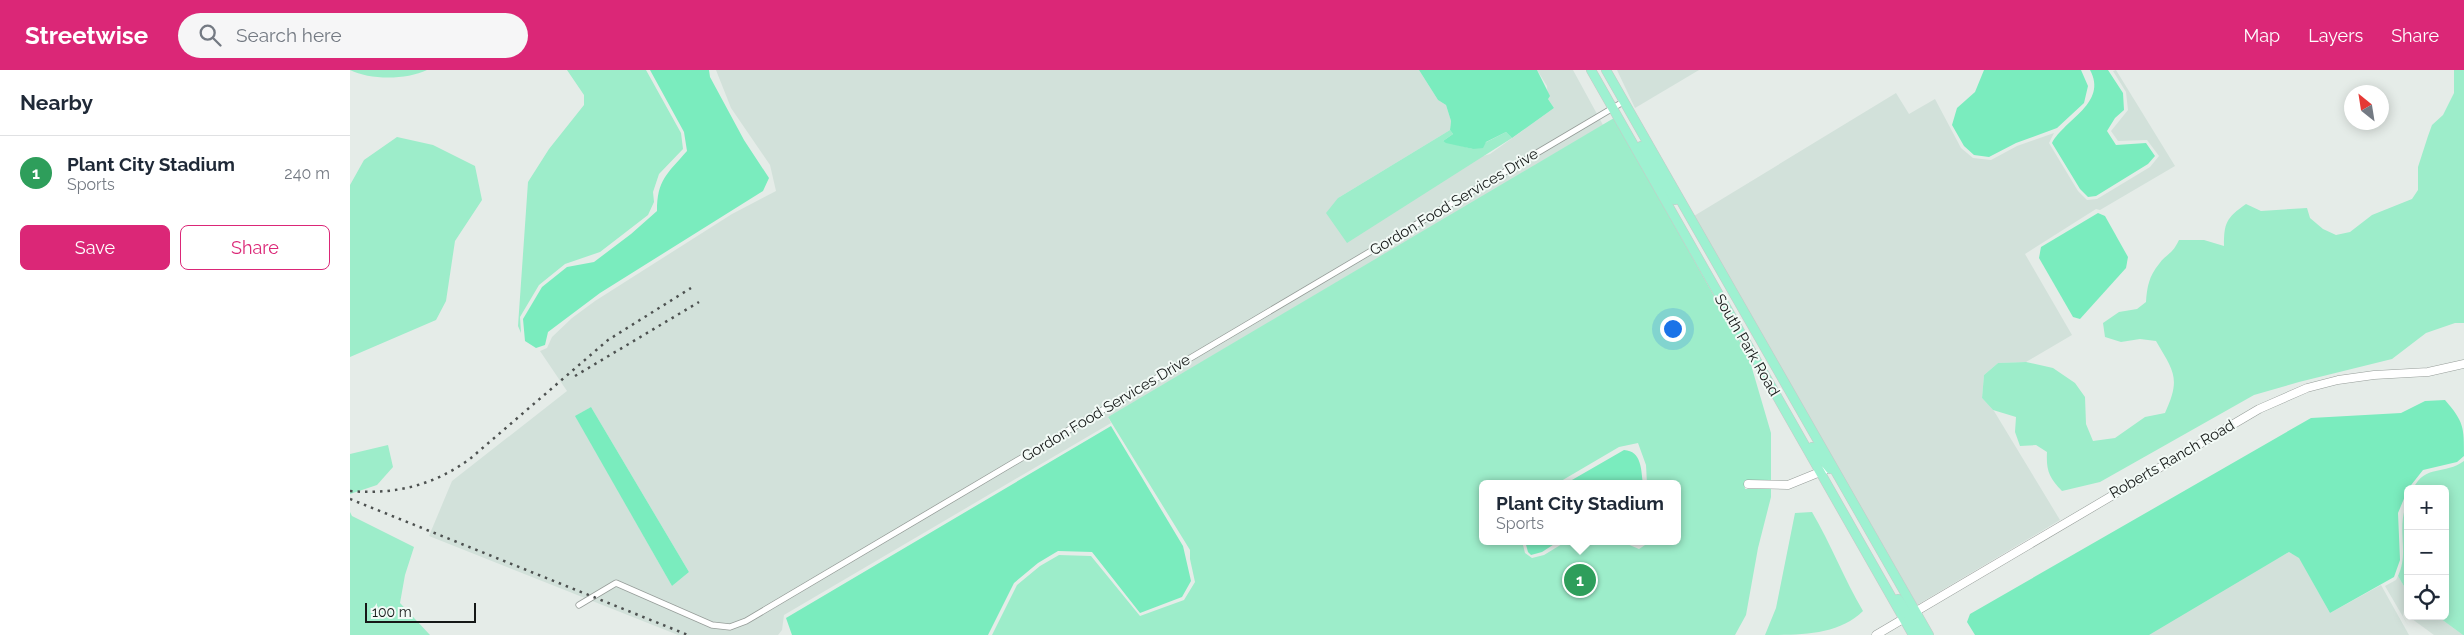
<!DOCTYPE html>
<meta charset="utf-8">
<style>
body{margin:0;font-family:Raleway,sans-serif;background:#f6f6f7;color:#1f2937}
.controls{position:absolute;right:15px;bottom:15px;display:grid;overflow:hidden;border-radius:8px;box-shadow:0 2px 12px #0003}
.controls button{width:45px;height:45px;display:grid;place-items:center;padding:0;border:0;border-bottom:1px solid #e0e1e3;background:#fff;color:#1f2937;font:25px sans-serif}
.compass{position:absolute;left:1994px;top:15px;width:45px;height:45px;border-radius:50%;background:#fff;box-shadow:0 2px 12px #0003;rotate:330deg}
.scale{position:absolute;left:15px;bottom:12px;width:111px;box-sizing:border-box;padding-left:5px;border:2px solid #151817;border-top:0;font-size:14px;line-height:18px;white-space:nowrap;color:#151817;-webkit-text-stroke:4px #f2faf6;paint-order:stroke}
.you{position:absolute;left:1322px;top:258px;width:18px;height:18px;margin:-12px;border:4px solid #fff;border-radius:50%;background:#1a73e8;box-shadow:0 0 0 8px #1a73e833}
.badge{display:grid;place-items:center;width:32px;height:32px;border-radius:50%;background:#db2777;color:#fff;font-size:16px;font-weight:700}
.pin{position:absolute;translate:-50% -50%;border:2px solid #fff;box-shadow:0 1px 5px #0006}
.popup{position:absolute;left:1129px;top:410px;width:202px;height:65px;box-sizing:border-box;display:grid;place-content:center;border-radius:8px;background:#fff;filter:drop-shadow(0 1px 4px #0005);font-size:16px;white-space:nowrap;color:#747a83}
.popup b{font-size:19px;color:#1f2937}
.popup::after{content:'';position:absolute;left:50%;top:100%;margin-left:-10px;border:10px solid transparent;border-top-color:#fff}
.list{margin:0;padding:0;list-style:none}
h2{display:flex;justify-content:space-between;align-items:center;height:65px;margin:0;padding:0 20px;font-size:21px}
h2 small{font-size:16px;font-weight:400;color:#747a83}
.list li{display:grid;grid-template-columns:32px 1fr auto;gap:15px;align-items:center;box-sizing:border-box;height:75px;padding:0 20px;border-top:1px solid #e0e1e3}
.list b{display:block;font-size:19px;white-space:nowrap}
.list p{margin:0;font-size:16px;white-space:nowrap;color:#747a83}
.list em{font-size:16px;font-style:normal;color:#747a83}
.actions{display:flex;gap:10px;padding:15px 20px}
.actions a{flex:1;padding:11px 0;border:1px solid #db2777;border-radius:8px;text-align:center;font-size:18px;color:#db2777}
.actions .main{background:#db2777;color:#fff}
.icon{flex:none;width:28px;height:28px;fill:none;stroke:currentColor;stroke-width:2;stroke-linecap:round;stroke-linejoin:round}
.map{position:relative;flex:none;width:2114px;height:565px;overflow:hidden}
header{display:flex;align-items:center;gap:30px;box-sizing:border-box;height:70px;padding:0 25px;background:#db2777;color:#fff}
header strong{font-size:24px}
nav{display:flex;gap:28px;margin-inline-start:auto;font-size:18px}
.search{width:350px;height:45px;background:#f6f6f7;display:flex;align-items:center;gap:12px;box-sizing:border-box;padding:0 18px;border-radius:28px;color:#747a83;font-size:19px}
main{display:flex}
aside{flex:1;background:#fff}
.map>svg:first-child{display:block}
.built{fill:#d2e1da;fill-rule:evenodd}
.green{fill:#9dedca;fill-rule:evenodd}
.water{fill:#7aecbe}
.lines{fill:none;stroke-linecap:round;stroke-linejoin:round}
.minor-casing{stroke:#969d99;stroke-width:7}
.tertiary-casing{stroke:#969d99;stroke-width:9}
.primary-casing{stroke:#c7c8c7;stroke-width:10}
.minor{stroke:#fff;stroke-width:5.5}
.tertiary{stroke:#fff;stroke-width:8}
.primary{stroke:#9ef1d1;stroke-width:9}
.rail{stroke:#4d5150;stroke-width:2.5;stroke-dasharray:2.5 5;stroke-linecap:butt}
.labels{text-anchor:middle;stroke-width:4;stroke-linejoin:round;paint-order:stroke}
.street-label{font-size:15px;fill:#151817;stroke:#f2faf6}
</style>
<header>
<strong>Streetwise</strong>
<div class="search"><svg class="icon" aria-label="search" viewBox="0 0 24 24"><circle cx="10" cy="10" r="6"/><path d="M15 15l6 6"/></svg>Search here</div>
<nav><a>Map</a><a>Layers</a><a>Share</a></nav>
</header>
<main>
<aside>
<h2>Nearby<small></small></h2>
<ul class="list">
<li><span class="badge" style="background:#2e9e5b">1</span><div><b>Plant City Stadium</b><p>Sports</p></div><em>240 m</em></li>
</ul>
<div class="actions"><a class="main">Save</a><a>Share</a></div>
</aside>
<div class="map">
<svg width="2114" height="565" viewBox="0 0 2114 565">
<rect width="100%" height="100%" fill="#e5ece8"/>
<g class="built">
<path d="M366,0H1069L1088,30L1096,35L1101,51L1100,60L988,128L1140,84L1204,38L1198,29L1197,16L1187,0H1223L1253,55L774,338L758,347L761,353L434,545L432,560L428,565H328L79,466L102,411L217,321L190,281L197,278L202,267L222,248L245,231L382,144L426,121L420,95L381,38ZM241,337L339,502L322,516L226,346Z"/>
<polygon points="1267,0 1349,0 1285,38"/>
<polygon points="1766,0 1825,96 1750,140 1746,139 1675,184 1722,265 1676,292 1648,293 1634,305 1632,328 1644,341 1710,450 1567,535 1344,146 1546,23 1559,44 1585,29 1611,78 1623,88 1641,90 1667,76 1704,63 1699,73 1728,121 1737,130 1747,129 1800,97 1809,86 1797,70 1768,71 1761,61 1778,40 1776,22 1763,1"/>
<polygon points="1939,482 1949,487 1980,543 2031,515 2059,565 1793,565"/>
<polygon points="2048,506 2058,523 2058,545 2054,541 2053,546 2059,557 2035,516 2046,510"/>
<polygon points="2058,546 2087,546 2113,565 2084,565"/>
</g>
<g class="green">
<path d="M0,0H77C56,10 20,10 0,0Z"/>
<polygon points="217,0 296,0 331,63 333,79 309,104 303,122 304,132 298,145 250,182 215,194 189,215 170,247 171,263 168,256 178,112 199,79 234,35 234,25"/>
<path d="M2104,0H2114V253H2105L2076,263L2042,289L1949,312L1904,325L1750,412L1712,421C1699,408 1696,400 1697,382L1686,375L1670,376L1665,362L1666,347L1643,340L1632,328L1634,305L1648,293L1676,292L1703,298L1725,313L1735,327L1736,354L1743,371L1765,368L1795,347L1815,343C1831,308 1824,302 1806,271L1790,269L1771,272L1755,267L1753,253L1769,242L1787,239L1796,232C1797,217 1799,206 1809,194C1817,183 1822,185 1829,170H1854L1874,176C1874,153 1876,148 1896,134L1911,141L1957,138L1960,148L1973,159L1986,165L2000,162L2022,145L2062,129L2068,120V97L2078,66L2082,55L2093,45L2104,23Z"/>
<path d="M1264,48L1399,288L1421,363V411H1394L1395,419H1421V427L1408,478L1396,545L1385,565H642L667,515L690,496L709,485L741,486L790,546L834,530L845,512L840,489V480L758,347ZM1288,373L1296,395L1297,414H1328V471H1301L1289,479L1270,471H1217L1194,485L1182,488L1175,483L1172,471H1132V414H1206L1269,377Z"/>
<polygon points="1100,60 1103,64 1093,71 1123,79 1156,62 1162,68 997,173 976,143 988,128"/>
<polygon points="47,67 83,75 125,96 132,130 105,171 96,231 86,250 0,287 0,115 14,90"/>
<polygon points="38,375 43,397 27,415 0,424 0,384"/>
<path d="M2114,391V565H2113L2087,546H2095V419H2063C2075,394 2095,405 2114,391Z"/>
<path d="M2058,431V523L2048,506C2060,481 2045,458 2058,431Z"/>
<polygon points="0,442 2,446 64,477 55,505 50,533 80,565 0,565"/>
<path d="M1462,442C1481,474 1494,509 1513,541C1489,565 1451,565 1415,565L1426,538L1445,443Z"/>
</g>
<g class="water">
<path d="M300,0H359L360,7L394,70L419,108L413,121L250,223L198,262L195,275L186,278L175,271L173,249L192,217L217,197L244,192L281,164L307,141C307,110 317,104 337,81L334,62Z"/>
<polygon points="1069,0 1187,0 1200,26 1198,29 1204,38 1162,68 1156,62 1136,72 1133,78 1123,79 1096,73 1093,71 1103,64 1100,60 1101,51 1096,35 1088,30"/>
<polygon points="1634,0 1731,0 1738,16 1734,33 1707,58 1666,73 1639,87 1624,85 1614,76 1602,55 1607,38 1625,22"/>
<path d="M1740,0H1758L1773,23L1774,40L1765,48L1757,61L1766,75L1796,73L1805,86L1798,94L1746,126L1738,127L1730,119L1702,73C1715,49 1758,33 1740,0Z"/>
<polygon points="1748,143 1755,146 1778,187 1776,198 1730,249 1723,247 1689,188 1691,177"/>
<path d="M2095,330C2114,352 2114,357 2114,386L2107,392L2073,400L2058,419L2048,443L2050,490L2044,507L1980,543L1949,488L1939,482L1799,565H1625L1617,552L1620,544L1961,348L2051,343L2075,331Z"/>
<polygon points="241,337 339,502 322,516 225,346"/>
<polygon points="761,356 833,476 841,511 832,527 790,543 742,482 708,481 688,493 664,513 638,565 442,565 436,548"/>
<path d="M1274,380C1292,381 1291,400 1293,414H1215Z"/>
<polygon points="1175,471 1209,471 1192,482 1181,485 1178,482"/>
</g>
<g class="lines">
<defs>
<polyline id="minor" points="229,535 266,513 362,555 380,557 396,551 1273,32"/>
<g id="tertiary">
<polyline points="1398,414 1438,415 1475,400"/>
<polyline points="1526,565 1909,339 1957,318 1988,310 2024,305 2078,302 2114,294"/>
</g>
<g id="primary">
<polyline points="1241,0 1563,565"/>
<polyline points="1256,0 1579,565"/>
<polyline points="1291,76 1325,130"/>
<polyline points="1462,377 1480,399"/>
<polyline points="1548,529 1571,565"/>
</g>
</defs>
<use href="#minor" class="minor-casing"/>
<use href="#tertiary" class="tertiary-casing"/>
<use href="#primary" class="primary-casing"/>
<use href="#minor" class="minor"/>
<use href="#tertiary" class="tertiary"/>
<use href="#primary" class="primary"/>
<g class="rail">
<polyline points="225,306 349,232"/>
<path d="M0,421C45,425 85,415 121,388L258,270L341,218"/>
<polyline points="0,429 338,565"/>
</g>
</g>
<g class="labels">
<g class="street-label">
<text transform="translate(1104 132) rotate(-31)" y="5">Gordon Food Services Drive</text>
<text transform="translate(1397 275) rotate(60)" y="5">South Park Road</text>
<text transform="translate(756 338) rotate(-31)" y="5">Gordon Food Services Drive</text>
<text transform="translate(1822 389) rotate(-30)" y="5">Roberts Ranch Road</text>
</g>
</g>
</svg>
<div class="controls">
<button>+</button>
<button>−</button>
<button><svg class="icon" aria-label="locate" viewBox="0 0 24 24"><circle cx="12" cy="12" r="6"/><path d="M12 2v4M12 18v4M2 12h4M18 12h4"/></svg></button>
</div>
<svg class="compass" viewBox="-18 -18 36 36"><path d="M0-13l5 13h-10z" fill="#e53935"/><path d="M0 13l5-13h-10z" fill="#747a83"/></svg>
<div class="scale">100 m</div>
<div class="you"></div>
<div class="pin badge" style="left:1230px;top:510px;background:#2e9e5b">1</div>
<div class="popup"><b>Plant City Stadium</b>Sports</div>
</div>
</main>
